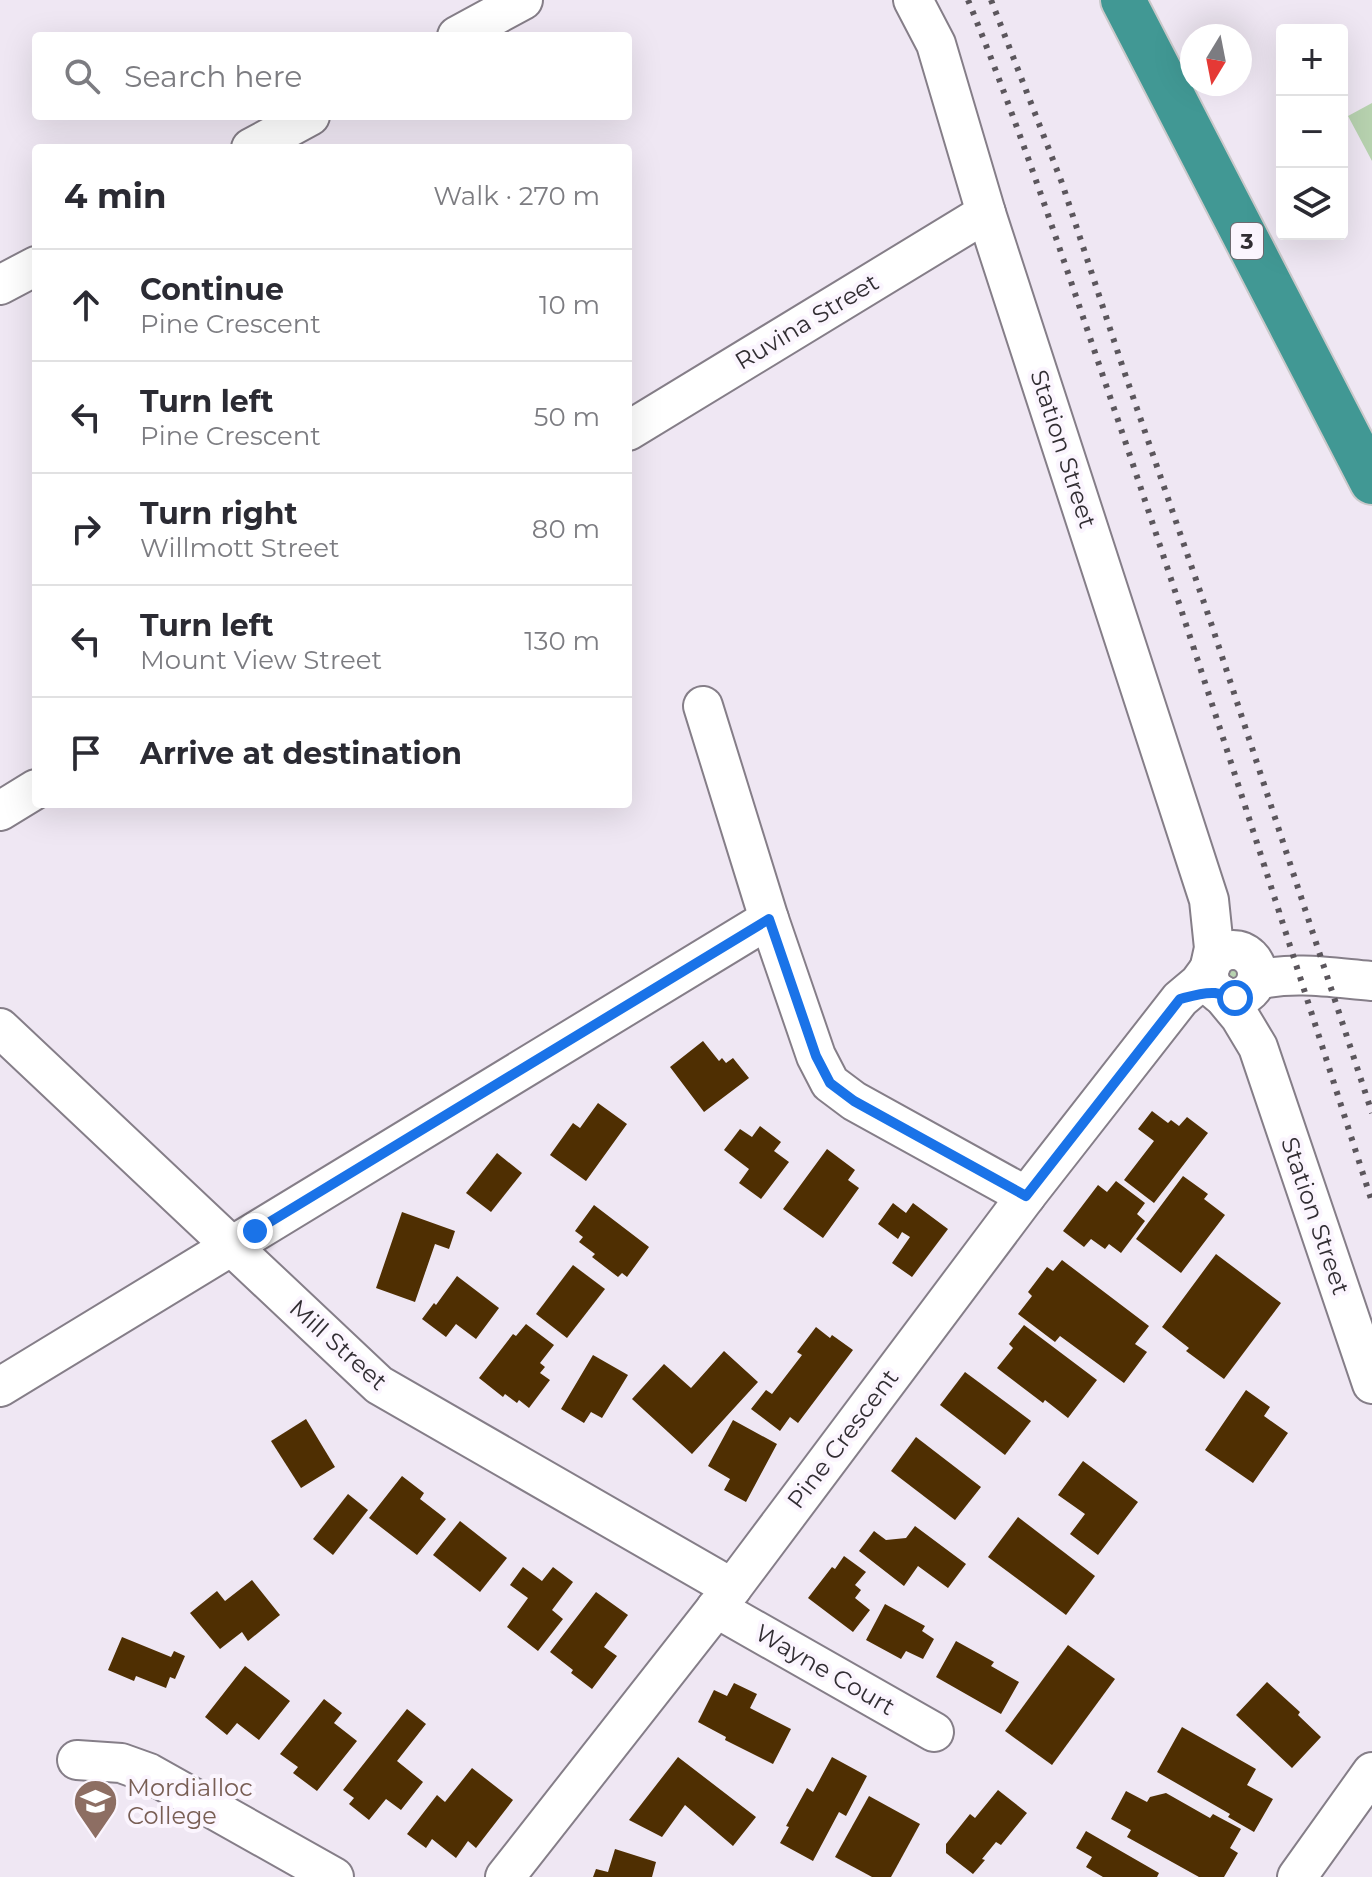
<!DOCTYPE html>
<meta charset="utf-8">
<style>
body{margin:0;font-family:Montserrat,sans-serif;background:#f2f2f3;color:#2b2b33}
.controls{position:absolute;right:24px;top:24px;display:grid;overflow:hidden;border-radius:8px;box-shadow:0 8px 32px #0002}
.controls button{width:72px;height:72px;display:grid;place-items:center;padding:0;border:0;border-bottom:2px solid #e1e1e2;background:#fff;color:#2b2b33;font:40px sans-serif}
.compass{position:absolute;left:1180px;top:24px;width:72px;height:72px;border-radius:50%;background:#fff;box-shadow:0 8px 32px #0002;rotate:190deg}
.stop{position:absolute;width:24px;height:24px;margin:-18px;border:6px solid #1a73e8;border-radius:50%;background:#fff}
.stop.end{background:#1a73e8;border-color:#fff;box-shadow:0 2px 8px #0008}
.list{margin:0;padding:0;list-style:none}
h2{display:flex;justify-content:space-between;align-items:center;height:104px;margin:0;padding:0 32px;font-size:34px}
h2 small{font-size:26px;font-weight:400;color:#7c7c81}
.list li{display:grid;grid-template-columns:52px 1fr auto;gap:24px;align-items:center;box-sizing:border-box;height:112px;padding:0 32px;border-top:2px solid #e1e1e2}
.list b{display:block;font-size:30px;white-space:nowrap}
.list p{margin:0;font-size:26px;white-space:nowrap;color:#7c7c81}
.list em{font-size:26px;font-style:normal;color:#7c7c81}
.icon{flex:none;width:44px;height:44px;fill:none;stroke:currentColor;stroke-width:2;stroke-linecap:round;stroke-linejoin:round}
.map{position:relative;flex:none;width:1372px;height:1877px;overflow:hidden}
.search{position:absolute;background:#fff;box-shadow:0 8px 32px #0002;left:32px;top:32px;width:600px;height:88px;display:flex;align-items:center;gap:20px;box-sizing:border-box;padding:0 28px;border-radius:8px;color:#7c7c81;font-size:30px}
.panel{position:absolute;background:#fff;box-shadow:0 8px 32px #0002;left:32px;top:144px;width:600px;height:664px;border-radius:8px}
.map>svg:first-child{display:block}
.green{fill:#b8d3b0}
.building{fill:#4f2f02}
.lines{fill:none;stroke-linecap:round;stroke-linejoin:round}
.minor-casing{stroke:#857e88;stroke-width:42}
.highway-casing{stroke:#cac9ca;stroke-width:48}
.minor{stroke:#fff;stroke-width:38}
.highway{stroke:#419894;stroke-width:44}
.rail{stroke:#5b565c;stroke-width:6;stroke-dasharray:4 8;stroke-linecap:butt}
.route{stroke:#1a73e8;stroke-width:10}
.labels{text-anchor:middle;stroke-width:8;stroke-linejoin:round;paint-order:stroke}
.shield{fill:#fbf5fe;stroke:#6e6a70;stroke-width:2}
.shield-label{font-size:22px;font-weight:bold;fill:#322e33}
.street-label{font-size:24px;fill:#322e33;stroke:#fbf5fe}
.education-label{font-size:24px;fill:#785e54;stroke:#fbf5fe;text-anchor:start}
</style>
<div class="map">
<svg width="1372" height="1877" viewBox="0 0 1372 1877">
<rect width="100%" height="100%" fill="#efe7f3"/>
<g class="green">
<polygon points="1372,103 1372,161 1348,116"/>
<polygon points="1230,954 1244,956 1253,967 1244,993 1215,965"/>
</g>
<g class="building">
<polygon points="703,1041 719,1061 722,1058 726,1063 733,1058 749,1078 704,1112 670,1067"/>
<polygon points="598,1103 627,1124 586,1181 550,1155 573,1123 580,1128"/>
<polygon points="1152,1111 1168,1123 1171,1120 1179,1126 1187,1117 1208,1133 1154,1203 1124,1180 1154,1141 1138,1129"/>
<polygon points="760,1126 781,1142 774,1151 789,1162 761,1199 739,1183 749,1169 724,1150 740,1129 752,1137"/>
<polygon points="827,1149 855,1170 848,1180 859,1188 823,1238 783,1209"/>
<polygon points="497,1153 522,1173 491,1212 466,1193"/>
<polygon points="1183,1176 1208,1194 1204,1199 1225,1215 1181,1273 1136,1239"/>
<polygon points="1116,1181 1145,1203 1137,1214 1145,1221 1121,1253 1109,1244 1105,1249 1091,1239 1084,1247 1063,1231 1098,1185 1107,1192"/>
<polygon points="893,1203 906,1213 913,1203 948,1229 912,1277 892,1263 910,1237 902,1232 898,1239 878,1224"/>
<polygon points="594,1205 649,1247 627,1277 622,1273 618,1277 592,1257 595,1254 579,1242 583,1237 575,1231"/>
<polygon points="402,1212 455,1231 449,1249 435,1244 415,1302 376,1288"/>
<polygon points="1216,1254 1281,1303 1224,1379 1186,1351 1189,1348 1162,1327"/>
<polygon points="1062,1260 1149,1326 1135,1344 1147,1352 1124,1383 1060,1336 1055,1342 1018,1314 1032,1296 1028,1292 1047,1267 1053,1271"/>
<polygon points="573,1265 605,1289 567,1338 536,1314"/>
<polygon points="457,1276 499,1308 476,1339 456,1324 446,1337 422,1319 434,1303 436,1305"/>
<polygon points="526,1324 554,1345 540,1363 545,1367 540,1373 550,1380 529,1408 519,1400 517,1403 505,1394 503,1397 479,1378 513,1334 516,1336"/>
<polygon points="1024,1325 1097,1380 1068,1418 1045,1400 1043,1403 997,1368 1013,1348 1009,1344"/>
<polygon points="816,1327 830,1338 832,1335 853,1350 798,1423 790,1417 780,1431 751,1409 766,1390 772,1394 802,1355 797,1352"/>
<polygon points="724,1351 758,1382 692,1454 632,1399 664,1364 691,1388"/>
<polygon points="593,1355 628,1375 602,1418 591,1412 584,1423 561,1409"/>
<polygon points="965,1372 1031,1421 1005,1455 940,1405"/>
<polygon points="1246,1390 1270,1407 1264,1416 1288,1433 1253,1483 1205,1450"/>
<polygon points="306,1419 335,1467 301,1488 271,1441"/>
<polygon points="733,1420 777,1444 746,1502 724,1490 730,1479 708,1466"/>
<polygon points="916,1437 981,1487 955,1520 891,1471"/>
<polygon points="1083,1461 1138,1502 1098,1555 1070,1534 1085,1514 1058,1495"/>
<polygon points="402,1476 424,1493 420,1499 446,1519 417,1555 369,1518"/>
<polygon points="348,1494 368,1510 333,1555 313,1539"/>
<polygon points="1018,1517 1095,1576 1066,1615 988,1557"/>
<polygon points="460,1521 507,1558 480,1592 433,1555"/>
<polygon points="915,1526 966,1564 948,1588 918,1566 904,1586 859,1551 874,1531 886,1540 906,1538"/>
<polygon points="844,1556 866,1572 855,1585 861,1590 855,1598 870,1610 853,1632 808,1598 832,1567 835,1569"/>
<polygon points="523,1567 542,1581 553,1567 573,1582 552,1610 563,1619 538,1651 507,1627 528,1598 510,1585"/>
<polygon points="252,1580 280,1615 248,1641 242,1632 220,1649 190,1613 217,1591 225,1601"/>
<polygon points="596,1592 628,1615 604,1647 617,1656 592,1689 571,1673 573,1670 550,1652"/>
<polygon points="885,1604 925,1626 922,1631 934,1639 923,1659 906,1651 901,1659 866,1640"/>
<polygon points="122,1637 171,1657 174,1651 185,1656 175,1679 170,1677 166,1688 136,1676 134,1681 108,1670"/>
<polygon points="956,1641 994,1662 991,1666 1019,1682 1001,1714 936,1677"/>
<polygon points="1068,1645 1115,1679 1052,1765 1005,1731"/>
<polygon points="245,1666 290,1701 259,1740 237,1723 227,1735 205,1717"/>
<polygon points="1267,1682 1300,1712 1298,1715 1321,1737 1292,1768 1236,1715"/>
<polygon points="734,1683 757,1694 750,1708 791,1729 773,1764 725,1740 726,1737 698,1722 714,1690 727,1696"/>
<polygon points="324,1699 342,1713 334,1723 357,1741 317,1791 293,1773 298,1767 280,1754"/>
<polygon points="407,1709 426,1724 397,1761 423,1782 401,1810 386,1799 369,1820 349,1804 354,1798 343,1790"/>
<polygon points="1182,1727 1256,1769 1247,1785 1273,1799 1254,1832 1228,1817 1230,1814 1157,1772"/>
<polygon points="678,1757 756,1817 733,1846 685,1805 662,1837 629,1820"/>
<polygon points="832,1757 867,1776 846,1816 839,1812 813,1861 780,1843 789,1827 786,1826 807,1788 813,1792"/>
<polygon points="472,1768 513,1800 476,1848 468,1841 456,1858 432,1839 426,1848 407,1834 437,1795 445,1802"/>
<polygon points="998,1790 1027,1813 1001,1845 996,1842 982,1859 985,1860 973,1874 946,1853 946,1844 970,1814 975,1818"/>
<polygon points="1126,1791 1147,1802 1150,1797 1166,1793 1210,1818 1213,1814 1241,1829 1230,1848 1238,1853 1224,1877 1199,1877 1127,1837 1131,1830 1111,1819"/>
<polygon points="869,1796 920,1824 891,1877 872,1877 835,1857"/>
<polygon points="1086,1831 1159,1873 1157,1877 1103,1877 1086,1867 1092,1857 1076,1848"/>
<polygon points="615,1849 656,1862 652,1877 593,1877 596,1869 608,1872"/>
</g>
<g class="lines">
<defs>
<g id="minor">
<polyline points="913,0 936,44 986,213 1209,900 1214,948 1210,966"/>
<polyline points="457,36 523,0"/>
<polyline points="251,148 310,116"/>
<polyline points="0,285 36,266"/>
<polyline points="628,431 986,213"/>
<polyline points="703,706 769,919 816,1056 830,1083 854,1101 1026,1196"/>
<polyline points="0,811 36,789"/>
<circle cx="1233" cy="974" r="24"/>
<path d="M1257,980C1295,971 1334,978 1372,981"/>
<polyline points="1221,994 1240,1017 1258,1047 1372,1384"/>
<polyline points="0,1028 379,1385 732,1588"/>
<polyline points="0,1387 769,919"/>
<polyline points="716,1608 934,1732"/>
<polyline points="77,1760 121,1763 149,1773 334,1877"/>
<polyline points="505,1877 732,1588 1026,1196 1180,999 1199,983 1210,968"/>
<polyline points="1297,1877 1372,1772"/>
</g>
<polyline id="highway" points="1123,0 1372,482"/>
</defs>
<use href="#minor" class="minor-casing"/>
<use href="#highway" class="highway-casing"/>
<use href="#minor" class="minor"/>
<use href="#highway" class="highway"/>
<g class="rail">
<path d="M968,0C1025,140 1071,283 1120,426C1207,684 1289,943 1372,1202"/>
<polyline points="991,0 1062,183 1123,368 1211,623 1372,1113"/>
</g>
</g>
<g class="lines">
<path class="route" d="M255,1231L769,919L816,1056L830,1083L854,1101L1026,1196L1180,999C1191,996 1203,992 1215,993C1222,994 1228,997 1235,998"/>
</g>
<defs>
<symbol id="school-pin" viewBox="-11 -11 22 30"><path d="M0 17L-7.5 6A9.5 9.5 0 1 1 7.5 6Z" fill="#8d6e63" stroke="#fbf5fe"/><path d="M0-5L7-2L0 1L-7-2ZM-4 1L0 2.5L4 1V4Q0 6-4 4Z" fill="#fff"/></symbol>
</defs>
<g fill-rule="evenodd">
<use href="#school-pin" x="70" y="1776" width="51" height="69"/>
</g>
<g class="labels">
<rect class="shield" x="1231" y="223" width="32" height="36" rx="6"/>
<g class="shield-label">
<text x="1247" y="249">3</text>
</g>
<g class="street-label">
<text transform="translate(807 322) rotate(-31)" y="8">Ruvina Street</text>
<text transform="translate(1063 449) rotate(72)" y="8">Station Street</text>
<text transform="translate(1315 1216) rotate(71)" y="8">Station Street</text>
<text transform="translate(338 1345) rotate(42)" y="8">Mill Street</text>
<text transform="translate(843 1439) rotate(-53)" y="8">Pine Crescent</text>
<text transform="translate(825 1670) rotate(30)" y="8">Wayne Court</text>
</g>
<g class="education-label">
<text x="127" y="1796">Mordialloc<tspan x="127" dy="28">College</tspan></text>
</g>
</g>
</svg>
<div class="controls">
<button>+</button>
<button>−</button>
<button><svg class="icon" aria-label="layers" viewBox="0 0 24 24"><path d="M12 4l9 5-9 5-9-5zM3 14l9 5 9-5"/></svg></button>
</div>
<svg class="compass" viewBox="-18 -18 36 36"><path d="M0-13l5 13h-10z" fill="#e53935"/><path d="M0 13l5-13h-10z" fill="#7c7c81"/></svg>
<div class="stop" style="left:1235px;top:998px"></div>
<div class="stop end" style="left:255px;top:1231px"></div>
<div class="search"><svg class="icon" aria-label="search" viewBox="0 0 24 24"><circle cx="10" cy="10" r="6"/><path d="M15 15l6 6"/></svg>Search here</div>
<section class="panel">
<h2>4 min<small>Walk · 270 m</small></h2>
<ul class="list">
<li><svg class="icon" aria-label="ahead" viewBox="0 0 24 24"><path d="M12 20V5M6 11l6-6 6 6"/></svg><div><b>Continue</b><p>Pine Crescent</p></div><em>10 m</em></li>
<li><svg class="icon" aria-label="left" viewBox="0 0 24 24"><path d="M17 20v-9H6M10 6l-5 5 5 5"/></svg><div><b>Turn left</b><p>Pine Crescent</p></div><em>50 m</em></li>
<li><svg class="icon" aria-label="right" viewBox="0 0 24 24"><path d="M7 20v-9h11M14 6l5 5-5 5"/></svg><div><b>Turn right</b><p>Willmott Street</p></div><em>80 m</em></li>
<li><svg class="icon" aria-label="left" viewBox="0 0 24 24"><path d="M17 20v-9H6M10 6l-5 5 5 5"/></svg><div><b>Turn left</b><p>Mount View Street</p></div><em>130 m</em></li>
<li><svg class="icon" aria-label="arrive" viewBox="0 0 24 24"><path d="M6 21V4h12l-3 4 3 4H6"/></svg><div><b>Arrive at destination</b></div></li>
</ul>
</section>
</div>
